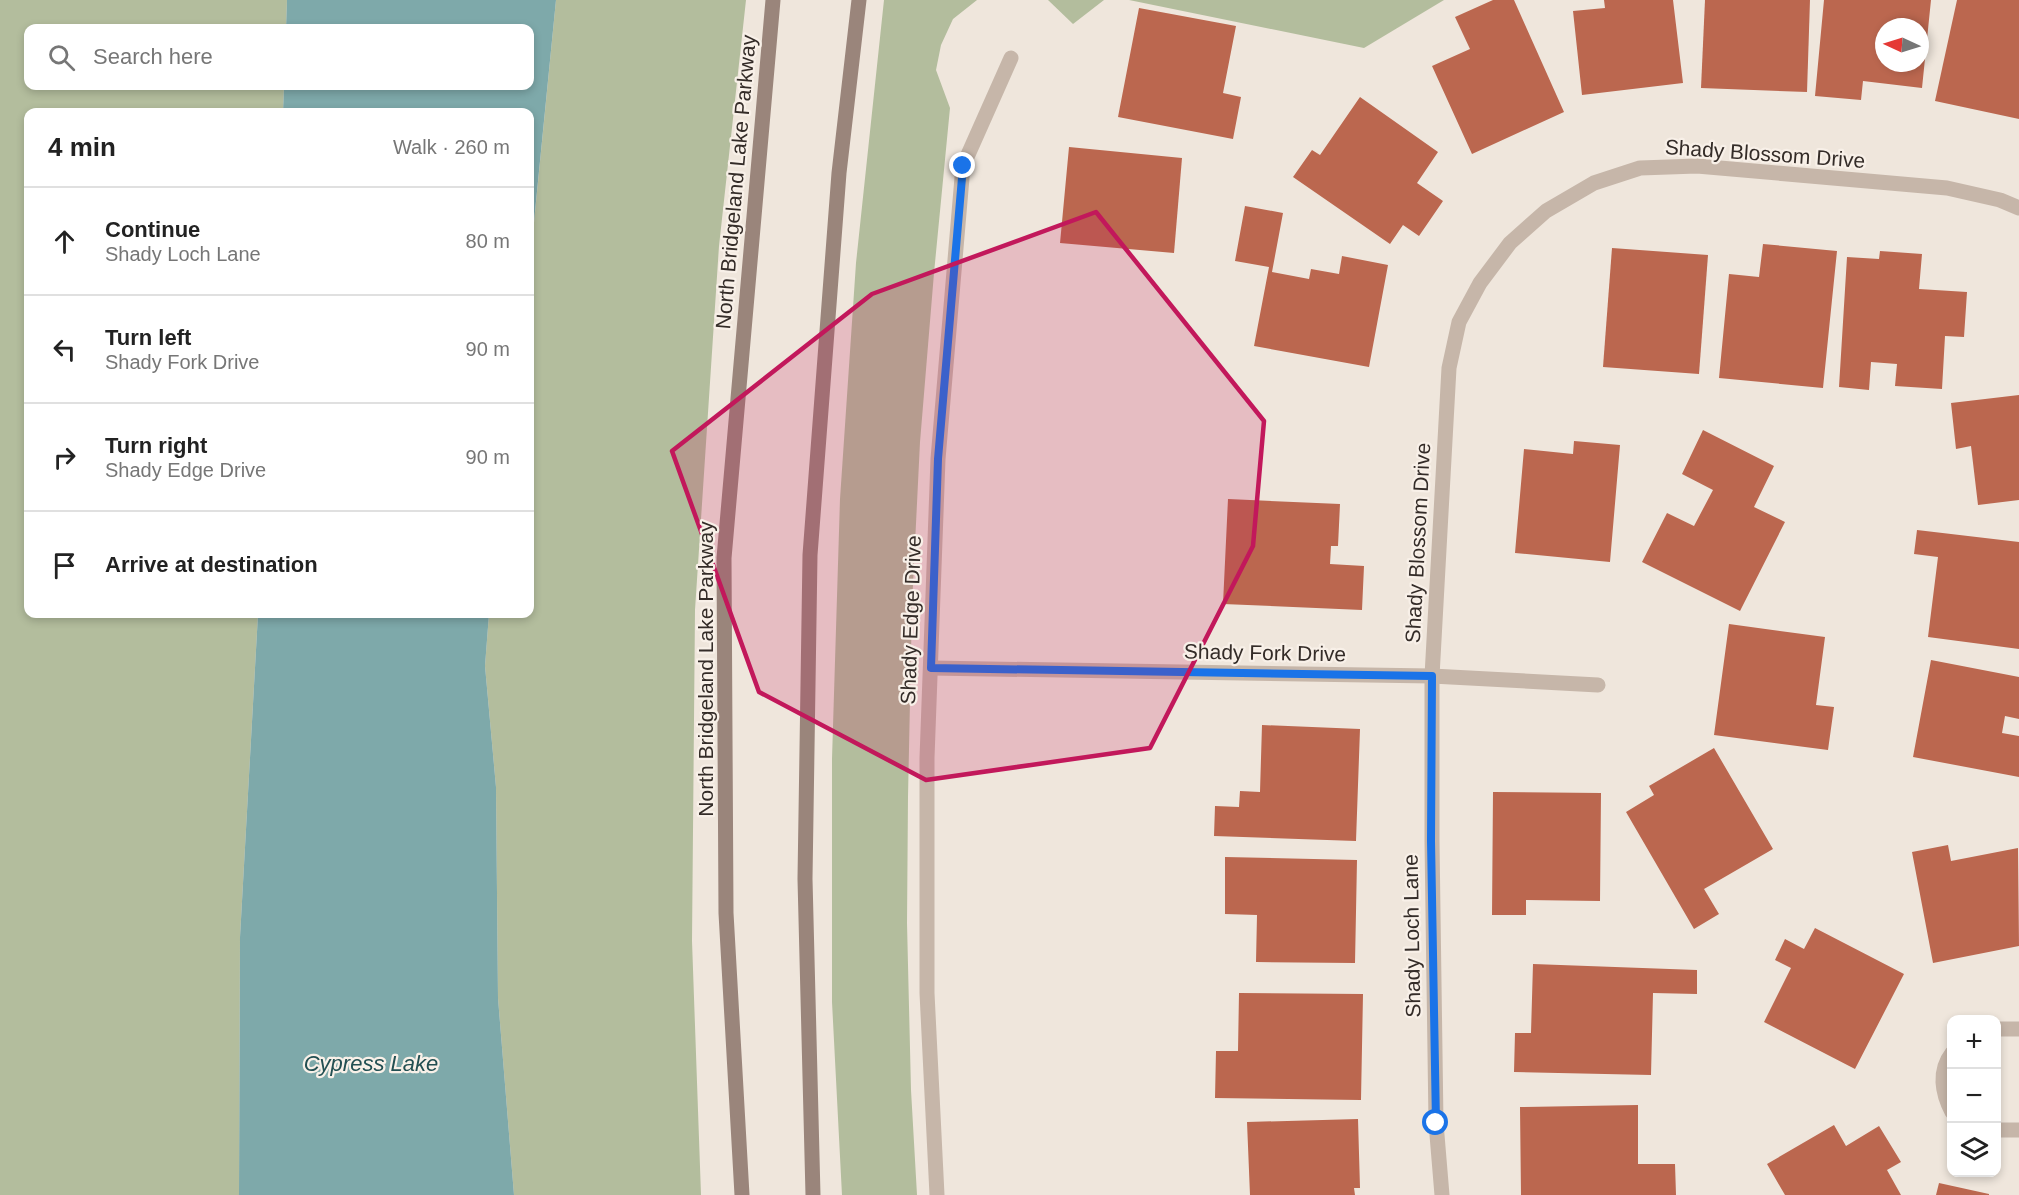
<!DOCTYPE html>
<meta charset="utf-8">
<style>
body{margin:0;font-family:Helvetica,sans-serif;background:#f2f2f2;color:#222}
.controls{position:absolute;right:18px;bottom:18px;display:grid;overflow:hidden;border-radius:12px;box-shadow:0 3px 9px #0003}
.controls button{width:54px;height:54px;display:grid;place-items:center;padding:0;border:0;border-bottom:2px solid #e0e0e0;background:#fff;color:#222;font:30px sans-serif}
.compass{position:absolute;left:1875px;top:18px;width:54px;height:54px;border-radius:50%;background:#fff;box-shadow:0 3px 9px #0003;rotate:274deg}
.stop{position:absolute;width:18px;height:18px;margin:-14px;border:4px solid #1a73e8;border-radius:50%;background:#fff}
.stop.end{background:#1a73e8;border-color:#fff;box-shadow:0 2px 6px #0008}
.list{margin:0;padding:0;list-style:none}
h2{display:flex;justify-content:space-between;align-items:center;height:78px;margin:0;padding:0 24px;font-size:26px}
h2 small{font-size:20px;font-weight:400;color:#767676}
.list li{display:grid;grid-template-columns:39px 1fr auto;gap:18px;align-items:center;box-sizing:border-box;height:108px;padding:0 24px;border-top:2px solid #e0e0e0}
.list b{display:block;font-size:22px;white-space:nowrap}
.list p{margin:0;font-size:20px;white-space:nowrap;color:#767676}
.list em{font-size:20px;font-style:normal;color:#767676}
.icon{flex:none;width:33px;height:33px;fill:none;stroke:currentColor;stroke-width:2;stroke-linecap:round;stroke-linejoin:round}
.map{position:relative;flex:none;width:2019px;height:1195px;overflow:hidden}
.search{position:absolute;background:#fff;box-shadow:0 3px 9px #0003;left:24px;top:24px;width:510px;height:66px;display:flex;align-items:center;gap:15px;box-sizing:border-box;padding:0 21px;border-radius:12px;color:#767676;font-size:22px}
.panel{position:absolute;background:#fff;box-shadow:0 3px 9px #0003;left:24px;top:108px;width:510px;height:510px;border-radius:12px}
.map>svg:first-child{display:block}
.green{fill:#b3bd9d}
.water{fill:#7ea9aa}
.building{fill:#bb674f;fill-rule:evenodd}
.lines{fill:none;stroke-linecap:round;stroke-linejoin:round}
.minor{stroke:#c6b6a9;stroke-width:15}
.secondary{stroke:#9a857b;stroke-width:15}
.route{stroke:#1a73e8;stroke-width:8}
.marked{fill:#c2185b;fill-opacity:0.2;stroke:#c2185b;stroke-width:4.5;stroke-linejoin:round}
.labels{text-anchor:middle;stroke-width:4.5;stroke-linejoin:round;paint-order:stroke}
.street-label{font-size:21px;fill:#342c28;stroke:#f8f0e8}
.water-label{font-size:22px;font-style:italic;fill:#224f52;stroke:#f8f0e8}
</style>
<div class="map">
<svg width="2019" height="1195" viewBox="0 0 2019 1195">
<rect width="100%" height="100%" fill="#efe6dc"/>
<g class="green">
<polygon points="0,0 287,0 286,28 28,28 28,86 284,86 283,112 28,112 28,614 258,614 240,937 239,1195 0,1195"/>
<polygon points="556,0 746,0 719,246 695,610 692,941 701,1195 514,1195 498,998 496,787 485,666 489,614 530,614 530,263"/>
<polygon points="884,0 977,0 953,19 941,45 936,70 950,108 934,273 920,442 912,605 908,797 907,923 911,1090 917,1195 842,1195 832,1002 832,759 840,499 856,263"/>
<polygon points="1048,0 1104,0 1073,24"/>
<polygon points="1129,0 1444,0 1364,48"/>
</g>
<g class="water">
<polygon points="287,0 556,0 530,262 530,112 283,112 284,86 530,86 530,28 286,28"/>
<polygon points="258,614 489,614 485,666 496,787 498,998 514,1195 239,1195 240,937"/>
</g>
<g class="building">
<polygon points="1493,0 1514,0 1564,112 1472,154 1432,66 1470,49 1455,17"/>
<polygon points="1604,0 1673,0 1683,83 1582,95 1573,11 1605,8"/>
<polygon points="1705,0 1810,0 1807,92 1701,88"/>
<path d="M1824,0H1931L1922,88L1863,81L1861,100L1815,96ZM1884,27H1920V63H1884Z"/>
<polygon points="1957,0 2019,0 2019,119 1935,101"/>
<polygon points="1139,8 1236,26 1223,93 1241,97 1233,139 1118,117"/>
<polygon points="1360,97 1438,152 1417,183 1443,201 1419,236 1403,225 1390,244 1293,177 1312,150 1320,155"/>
<polygon points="1069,147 1182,158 1174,253 1060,243"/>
<polygon points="1245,206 1283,213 1272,272 1309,279 1311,269 1339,274 1342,256 1388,265 1369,367 1254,346 1269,267 1235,261"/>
<polygon points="1763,244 1837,251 1823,388 1719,378 1729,274 1759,277"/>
<polygon points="1612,248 1708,255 1699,374 1603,367"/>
<polygon points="1880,251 1922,254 1919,289 1967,292 1964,337 1945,336 1942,389 1895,386 1897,364 1871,362 1869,390 1839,387 1847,257 1879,259"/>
<polygon points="2019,395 2019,500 1978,505 1971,446 1956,449 1951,403"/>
<polygon points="1703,430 1774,466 1754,507 1785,522 1740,611 1642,562 1667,513 1694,526 1713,490 1682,474"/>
<polygon points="1574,441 1620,445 1610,562 1515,553 1524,449 1573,454"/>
<polygon points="1228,499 1340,504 1338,546 1331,546 1330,564 1364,566 1362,610 1223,604"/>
<polygon points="1917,530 2019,542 2019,649 1928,637 1938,557 1914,554"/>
<polygon points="1729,624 1825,637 1816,705 1834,707 1828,750 1714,735"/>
<polygon points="1931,660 2019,677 2019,719 2005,716 2002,733 2019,736 2019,777 1913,757"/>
<polygon points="1262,725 1360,729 1356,841 1214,836 1215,806 1239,807 1240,791 1260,792"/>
<polygon points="1714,748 1773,849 1704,889 1719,914 1694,929 1626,812 1654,795 1649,786"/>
<polygon points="1493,792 1601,793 1600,901 1526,900 1526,915 1492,915"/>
<polygon points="1948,845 1951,861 2018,848 2019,946 1933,963 1912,852"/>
<polygon points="1225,857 1357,860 1355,963 1256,962 1257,915 1225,914"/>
<polygon points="1815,928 1904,974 1855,1069 1764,1022 1791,968 1775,960 1785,939 1804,949"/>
<polygon points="1533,964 1697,970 1697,994 1653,993 1651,1075 1514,1072 1515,1033 1531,1033"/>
<polygon points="1239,993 1363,994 1361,1100 1215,1098 1216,1051 1238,1051"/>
<polygon points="1638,1105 1638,1164 1675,1164 1676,1195 1521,1195 1520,1107"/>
<polygon points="1358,1119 1360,1188 1354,1188 1355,1195 1250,1195 1247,1122"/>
<polygon points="1834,1125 1846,1146 1879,1126 1901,1162 1887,1170 1901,1195 1785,1195 1767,1164"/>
<polygon points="1939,1183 1989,1194 1989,1195 1936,1195"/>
</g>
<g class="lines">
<g class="minor">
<polyline points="931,668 1432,676 1598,685"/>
<polyline points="1996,1029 2019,1029"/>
<path d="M1952,1053C1938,1071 1942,1093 1952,1112"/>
<polyline points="1996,1130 2019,1130"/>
<polyline points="937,1195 927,993 927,758 938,459 963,166 1011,58"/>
<polyline points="1442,1195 1436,1123 1432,841 1432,676 1449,368 1459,322 1480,283 1510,243 1546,211 1594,183 1640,168 1697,166 1947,188 2000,200 2019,208"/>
</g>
<g class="secondary">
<polyline points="742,1195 726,913 724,558 773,0"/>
<polyline points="813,1195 805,879 810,555 839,173 859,0"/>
</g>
</g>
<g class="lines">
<polyline class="route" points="963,166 938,459 931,668 1432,676 1431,841 1436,1123"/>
</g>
<path class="marked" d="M1096,212L1264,421L1253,546L1150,748L926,780L759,692L672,451L872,294Z"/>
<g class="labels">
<g class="street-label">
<text transform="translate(1765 154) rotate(4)" y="7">Shady Blossom Drive</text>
<text transform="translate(736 182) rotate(-85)" y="7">North Bridgeland Lake Parkway</text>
<text transform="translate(1418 543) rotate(-87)" y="7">Shady Blossom Drive</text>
<text transform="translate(911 620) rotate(-88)" y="7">Shady Edge Drive</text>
<text transform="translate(1265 653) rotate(1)" y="7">Shady Fork Drive</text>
<text transform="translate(706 669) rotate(-90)" y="7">North Bridgeland Lake Parkway</text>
<text transform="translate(1412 936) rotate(-91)" y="7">Shady Loch Lane</text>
</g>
<g class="water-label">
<text x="371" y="1071">Cypress Lake</text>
</g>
</g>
</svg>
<div class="controls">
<button>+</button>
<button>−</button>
<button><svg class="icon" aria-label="layers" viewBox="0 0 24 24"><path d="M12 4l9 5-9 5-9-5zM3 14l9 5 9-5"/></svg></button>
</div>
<svg class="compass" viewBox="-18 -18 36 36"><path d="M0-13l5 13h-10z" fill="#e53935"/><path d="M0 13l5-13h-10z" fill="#767676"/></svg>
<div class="stop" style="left:1436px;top:1123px"></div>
<div class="stop end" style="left:963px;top:166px"></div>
<div class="search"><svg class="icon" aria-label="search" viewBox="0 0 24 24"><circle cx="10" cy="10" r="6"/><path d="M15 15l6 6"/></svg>Search here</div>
<section class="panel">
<h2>4 min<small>Walk · 260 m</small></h2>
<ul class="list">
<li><svg class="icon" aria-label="ahead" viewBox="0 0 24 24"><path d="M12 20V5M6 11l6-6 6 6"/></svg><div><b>Continue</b><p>Shady Loch Lane</p></div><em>80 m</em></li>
<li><svg class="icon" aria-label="left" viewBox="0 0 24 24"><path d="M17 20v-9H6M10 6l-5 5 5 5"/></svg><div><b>Turn left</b><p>Shady Fork Drive</p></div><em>90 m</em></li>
<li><svg class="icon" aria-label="right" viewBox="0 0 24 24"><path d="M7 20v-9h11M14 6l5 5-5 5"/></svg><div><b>Turn right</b><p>Shady Edge Drive</p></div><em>90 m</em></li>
<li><svg class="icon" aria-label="arrive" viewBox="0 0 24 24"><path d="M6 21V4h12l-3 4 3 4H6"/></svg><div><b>Arrive at destination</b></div></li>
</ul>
</section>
</div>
